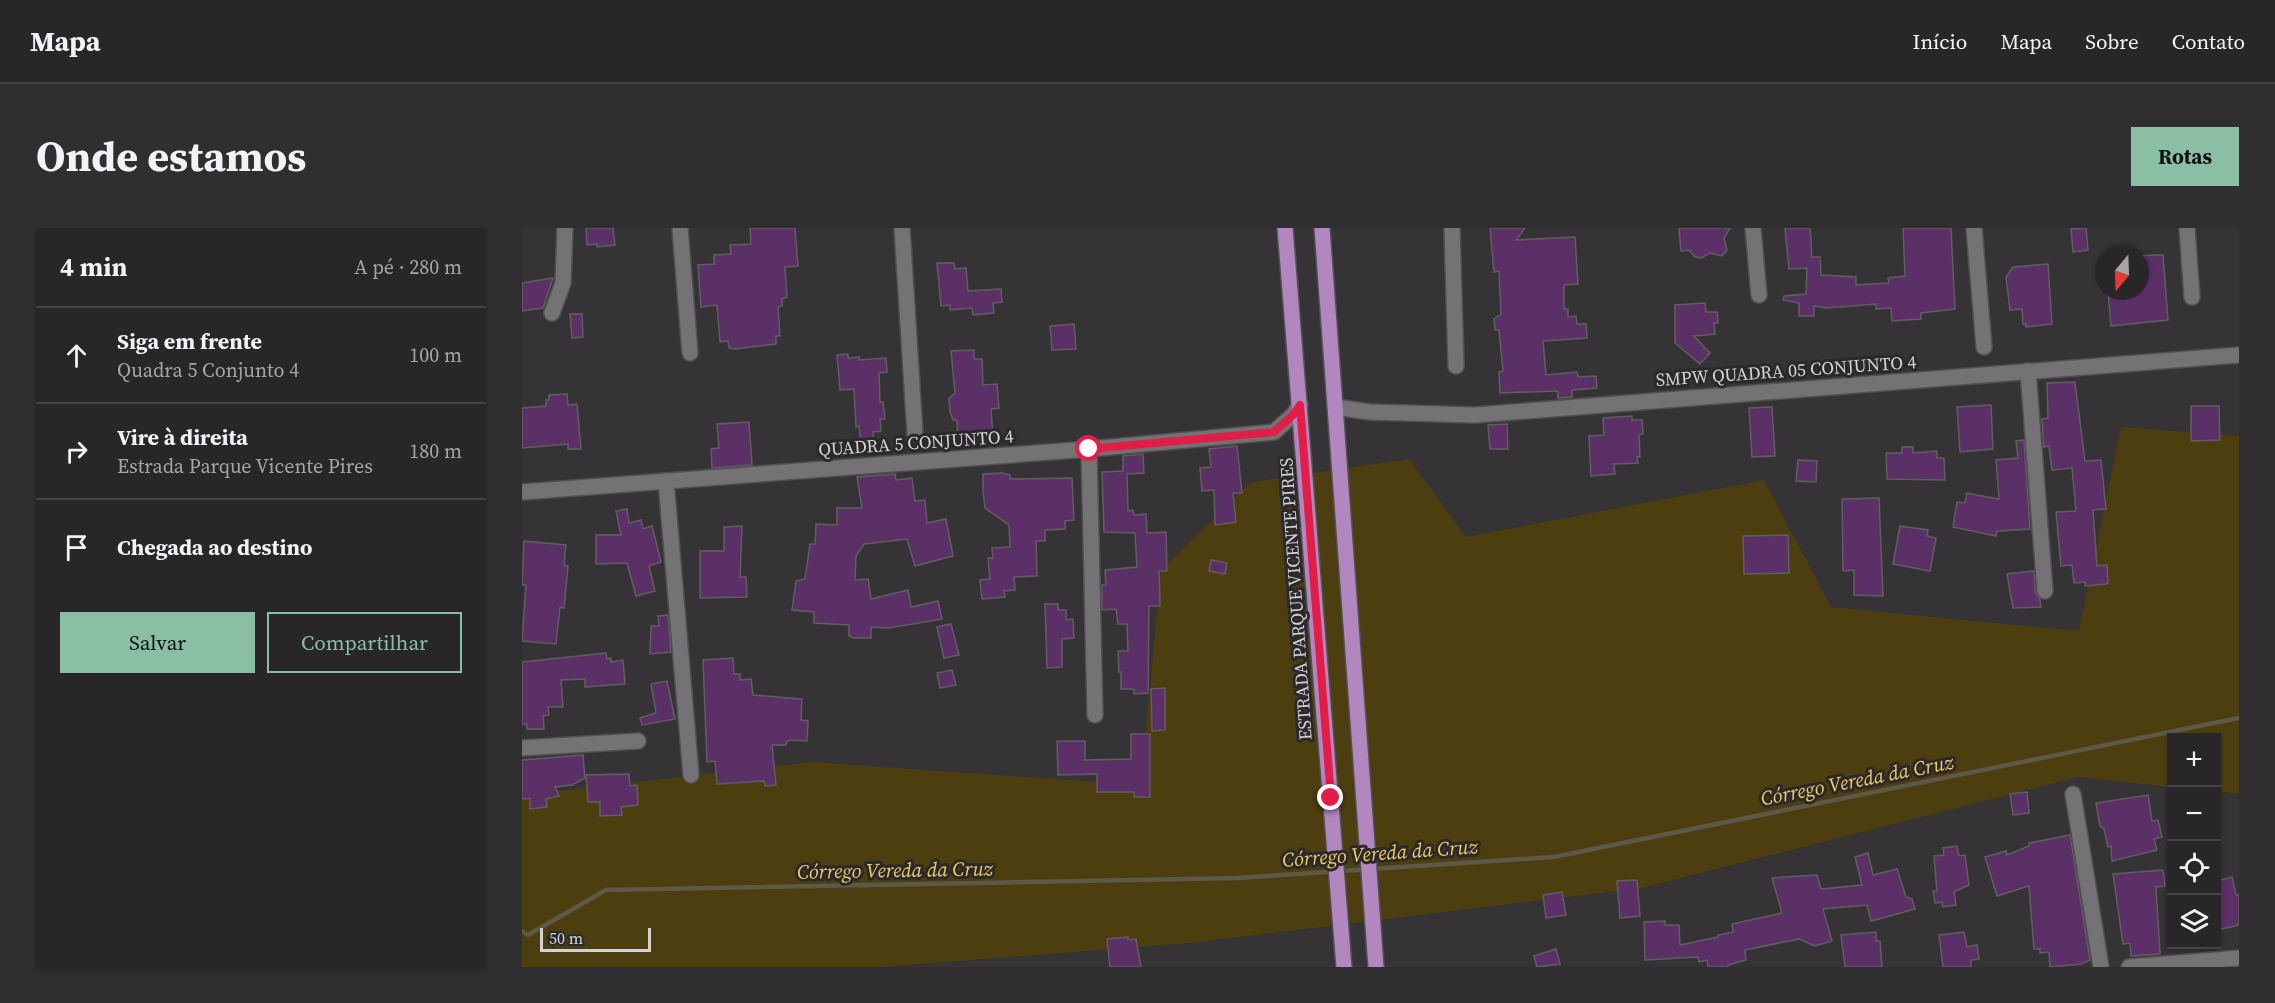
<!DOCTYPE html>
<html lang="pt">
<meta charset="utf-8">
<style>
body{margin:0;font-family:"Source Serif 4",serif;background:#302e30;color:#f1f3f6}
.controls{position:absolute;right:18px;bottom:18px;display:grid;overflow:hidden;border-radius:0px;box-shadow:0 2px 4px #0004}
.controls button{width:54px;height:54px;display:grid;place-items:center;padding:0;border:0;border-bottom:2px solid #444345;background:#282628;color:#f1f3f6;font:30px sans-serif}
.compass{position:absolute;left:1573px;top:18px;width:54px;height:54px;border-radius:50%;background:#282628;box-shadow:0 2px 4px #0004;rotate:199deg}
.scale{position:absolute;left:18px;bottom:15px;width:111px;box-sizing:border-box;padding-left:6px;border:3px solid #d4d3d4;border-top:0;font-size:16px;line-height:21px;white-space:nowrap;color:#d4d3d4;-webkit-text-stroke:4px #2b292c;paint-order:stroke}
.stop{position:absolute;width:18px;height:18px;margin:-14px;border:4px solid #e11d48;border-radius:50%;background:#fff}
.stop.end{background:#e11d48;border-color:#fff;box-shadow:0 2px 6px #0008}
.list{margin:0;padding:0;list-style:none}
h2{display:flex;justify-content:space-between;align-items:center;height:78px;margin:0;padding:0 24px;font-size:26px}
h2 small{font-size:20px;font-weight:400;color:#a5a5a8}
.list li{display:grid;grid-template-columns:39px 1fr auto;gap:18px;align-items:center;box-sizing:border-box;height:96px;padding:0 24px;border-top:2px solid #444345}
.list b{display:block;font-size:22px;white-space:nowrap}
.list p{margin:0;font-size:20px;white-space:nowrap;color:#a5a5a8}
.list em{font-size:20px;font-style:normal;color:#a5a5a8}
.actions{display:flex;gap:12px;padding:18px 24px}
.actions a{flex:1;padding:14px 0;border:2px solid #8abfa5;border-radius:0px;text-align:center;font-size:21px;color:#8abfa5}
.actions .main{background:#8abfa5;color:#111}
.icon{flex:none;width:33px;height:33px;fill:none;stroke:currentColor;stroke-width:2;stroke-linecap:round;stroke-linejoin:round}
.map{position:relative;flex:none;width:1717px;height:739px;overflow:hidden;border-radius:0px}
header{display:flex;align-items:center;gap:36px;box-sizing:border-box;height:84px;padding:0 30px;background:#282628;border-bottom:2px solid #444345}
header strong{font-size:28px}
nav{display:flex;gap:33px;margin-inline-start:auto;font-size:21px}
.intro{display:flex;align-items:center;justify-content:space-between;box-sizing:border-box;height:144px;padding:0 36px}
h1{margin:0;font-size:42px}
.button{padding:15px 27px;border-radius:0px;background:#8abfa5;color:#111;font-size:21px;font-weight:700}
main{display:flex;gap:36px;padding:0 36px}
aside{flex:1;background:#282628;border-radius:0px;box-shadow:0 2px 4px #0004}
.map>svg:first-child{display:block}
.green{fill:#4c3e0f}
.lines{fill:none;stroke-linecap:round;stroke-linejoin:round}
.stream{stroke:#5e5847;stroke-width:4.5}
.building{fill:#5b3067;stroke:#615e61;stroke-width:1.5}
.minor-casing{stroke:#504f51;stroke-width:18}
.primary-casing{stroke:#504f51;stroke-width:18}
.minor{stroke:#747275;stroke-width:15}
.primary{stroke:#b286bf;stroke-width:15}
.route{stroke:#e11d48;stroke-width:8}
.labels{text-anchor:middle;stroke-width:6;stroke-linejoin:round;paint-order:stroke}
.street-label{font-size:18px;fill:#d4d3d4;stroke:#2b292c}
.water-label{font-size:20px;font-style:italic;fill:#efcd60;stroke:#2b292c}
</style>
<header>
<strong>Mapa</strong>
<nav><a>Início</a><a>Mapa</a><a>Sobre</a><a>Contato</a></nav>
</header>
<div class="intro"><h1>Onde estamos</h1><a class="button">Rotas</a></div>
<main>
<aside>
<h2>4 min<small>A pé · 280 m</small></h2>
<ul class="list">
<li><svg class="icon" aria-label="ahead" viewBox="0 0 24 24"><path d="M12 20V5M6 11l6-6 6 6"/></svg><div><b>Siga em frente</b><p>Quadra 5 Conjunto 4</p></div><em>100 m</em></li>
<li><svg class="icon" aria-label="right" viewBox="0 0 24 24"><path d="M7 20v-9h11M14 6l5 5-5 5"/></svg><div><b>Vire à direita</b><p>Estrada Parque Vicente Pires</p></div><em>180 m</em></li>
<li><svg class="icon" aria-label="arrive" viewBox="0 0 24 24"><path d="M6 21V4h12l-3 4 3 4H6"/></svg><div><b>Chegada ao destino</b></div></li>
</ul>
<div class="actions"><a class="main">Salvar</a><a>Compartilhar</a></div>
</aside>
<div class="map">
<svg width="1717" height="739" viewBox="0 0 1717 739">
<rect width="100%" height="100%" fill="#353336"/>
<polygon class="green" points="1599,199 1717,208 1717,566 1695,563 1694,509 1650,509 1649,559 1556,549 1120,660 667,715 359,739 0,739 0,567 290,534 619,557 639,342 729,254 887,231 944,309 1242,252 1309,379 1557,403"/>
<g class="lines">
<polyline class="stream" points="0,703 6,707 84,662 715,650 1032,629 1717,490"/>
</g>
<g class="building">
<polygon points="64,0 91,0 93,17 75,19 75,16 65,17"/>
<polygon points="228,0 273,0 276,38 263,39 265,69 260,71 260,78 256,79 258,108 254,108 254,116 212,121 207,120 206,113 198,114 195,77 179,79 176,37 192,36 192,27 209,26 208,17 229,16"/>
<polygon points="968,0 1003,0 994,12 1053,9 1056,56 1042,57 1042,81 1046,81 1046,89 1054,88 1055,96 1064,96 1065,110 1021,113 1024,147 1055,144 1056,149 1074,148 1075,160 1050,162 1050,169 1036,170 1036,163 978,165 977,144 981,143 977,102 973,102 972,91 979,86 977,43 972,44"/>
<polygon points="1157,0 1208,0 1202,10 1205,22 1200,28 1188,25 1179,30 1173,29 1167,22 1159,23"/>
<polygon points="1263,0 1288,0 1290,29 1298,29 1299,47 1334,49 1334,57 1367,55 1366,50 1383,48 1381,0 1429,0 1433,81 1399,85 1399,91 1370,93 1369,80 1354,81 1354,76 1304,80 1292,78 1292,88 1277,88 1277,75 1261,72 1262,68 1284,66 1285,40 1267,41"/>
<polygon points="1564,0 1566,22 1551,24 1549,1"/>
<polygon points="1632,27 1641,27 1646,92 1589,98 1586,63 1618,63 1618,28"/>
<polygon points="415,35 432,35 433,41 444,40 446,63 479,61 480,74 471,75 472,85 451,87 450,80 428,82 428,77 419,78"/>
<polygon points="1526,36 1530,96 1504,99 1504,96 1501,96 1500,81 1488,82 1484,49 1491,39"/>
<polygon points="31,50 21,80 0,83 0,55"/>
<polygon points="1183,75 1184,84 1195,84 1196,95 1192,95 1193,106 1172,108 1188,125 1178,136 1153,115 1153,77"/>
<polygon points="48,86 60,86 61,109 50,110"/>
<polygon points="552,96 554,121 530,122 528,98"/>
<polygon points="452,122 452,131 460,131 461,157 475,156 477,180 469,181 471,208 436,211 435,192 431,192 428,183 427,170 433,165 429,123"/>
<polygon points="326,126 326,130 337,129 337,132 364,130 365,144 357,145 358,174 361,174 363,191 358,191 359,203 351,204 352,217 339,218 337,198 334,199 332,161 318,162 315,127"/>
<polygon points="1553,154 1563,233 1579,232 1584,281 1571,282 1575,338 1585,337 1586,355 1584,356 1563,358 1563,354 1552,355 1550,337 1539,338 1534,284 1554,283 1550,240 1530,242 1527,218 1522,219 1520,191 1526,190 1525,155"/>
<polygon points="45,166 46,177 55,176 59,221 46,221 46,216 0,220 0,180 24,178 24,172 27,172 27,167"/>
<polygon points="1469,177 1471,221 1438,224 1435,179"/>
<polygon points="1669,178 1697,178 1698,212 1669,213"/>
<polygon points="1250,179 1253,228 1230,229 1227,180"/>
<polygon points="1110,188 1110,192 1120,192 1121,206 1117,207 1118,229 1115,229 1116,235 1092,236 1093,246 1069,248 1067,208 1082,207 1081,190"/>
<polygon points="227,194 230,237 190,240 189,221 197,220 195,196"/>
<polygon points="985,196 986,221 968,221 966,197"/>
<polygon points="1502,212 1508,301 1475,303 1474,308 1431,299 1435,274 1443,275 1445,265 1477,271 1474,232 1496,230 1494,213"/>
<polygon points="715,218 720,265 711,265 714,294 693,297 692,262 680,263 678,240 689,239 687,221"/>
<polygon points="1380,219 1391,219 1391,225 1415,223 1415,230 1422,230 1423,252 1365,251 1364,225 1380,225"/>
<polygon points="621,226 622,245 605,246 606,283 611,282 612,287 624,286 625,305 644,304 645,343 637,343 638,378 627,378 626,465 612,466 612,461 599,461 599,444 597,444 596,423 606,423 605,396 596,396 594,381 580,382 580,357 584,357 583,342 615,339 613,305 582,304 580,244 601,243 601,228"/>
<polygon points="1276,232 1295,233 1294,254 1274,253"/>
<polygon points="480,245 488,247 488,251 550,250 552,292 543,293 543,301 523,302 523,313 514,313 515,348 492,349 493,362 482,363 483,369 460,371 458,352 468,351 466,330 471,330 470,320 488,319 487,297 463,280 461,263 461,246"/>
<polygon points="373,246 374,252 390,250 393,273 403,272 405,295 424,291 431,328 393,338 385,311 342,316 334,328 333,352 346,351 349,371 386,362 389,379 416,373 420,391 367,400 349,399 349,410 332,410 327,408 327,397 292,395 292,384 270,382 274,353 283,351 288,316 293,316 294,296 315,297 315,280 340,280 335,249"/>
<polygon points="1357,270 1361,368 1332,367 1332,342 1321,343 1320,271"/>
<polygon points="105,281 107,295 119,292 121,301 130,298 139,334 127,338 133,363 114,368 105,335 74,336 74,307 99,307 94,283"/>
<polygon points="220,298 218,349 224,349 225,369 178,370 178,323 202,323 202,299"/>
<polygon points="1378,298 1406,302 1405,308 1414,310 1408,343 1371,336"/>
<polygon points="1266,307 1267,345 1222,346 1221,308"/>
<polygon points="2,313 44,317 42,337 46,338 42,380 38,379 34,416 0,413 4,357 0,357"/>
<polygon points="689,332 705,335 703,346 687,343"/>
<polygon points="1512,343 1513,364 1518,372 1519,379 1491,380 1485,346"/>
<polygon points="523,376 536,376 536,382 544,382 544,392 551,391 552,410 540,411 540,439 525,440"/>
<polygon points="146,387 149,424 128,426 129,398 137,398 136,388"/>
<polygon points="429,396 437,427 422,430 415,399"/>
<polygon points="84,425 85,431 89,430 89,434 101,432 103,456 63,459 63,451 39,452 41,479 26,479 27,487 21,488 22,501 5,501 5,496 0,496 0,434"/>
<polygon points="211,430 212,446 218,446 218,452 229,451 231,467 280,471 279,492 286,493 285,513 269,512 265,513 264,517 250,517 254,557 243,558 242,553 195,556 193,533 185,534 181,432"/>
<polygon points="430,442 434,457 418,460 415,445"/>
<polygon points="145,453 153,491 120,497 118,490 134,485 129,456"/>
<polygon points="643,460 643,502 630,503 629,461"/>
<polygon points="609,506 628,506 628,569 612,569 612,564 575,564 575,546 536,547 535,513 563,513 563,532 609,531"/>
<polygon points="61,527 63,550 50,557 33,559 37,568 24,571 25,579 8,581 8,570 0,571 0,532"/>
<polygon points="107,546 108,558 115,557 116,577 99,579 100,587 78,588 78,574 66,574 64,547"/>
<polygon points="1505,564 1507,585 1491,587 1488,566"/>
<polygon points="1626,567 1630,593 1636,592 1640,609 1632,611 1635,622 1590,633 1589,618 1586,619 1582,601 1578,598 1574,575"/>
<polygon points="1548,607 1568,732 1559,736 1528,739 1527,724 1518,725 1518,721 1512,721 1507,658 1475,668 1463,629 1484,623 1485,627 1507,618 1507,615"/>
<polygon points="1435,618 1437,628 1443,627 1447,657 1432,664 1434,677 1421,679 1420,674 1413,675 1411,663 1415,663 1412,628 1422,627 1421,620"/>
<polygon points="1346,625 1351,647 1375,641 1384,669 1390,671 1393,681 1349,693 1345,677 1301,681 1310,713 1293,718 1277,711 1223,722 1224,732 1206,737 1206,739 1186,739 1185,732 1177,734 1176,729 1123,732 1122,694 1143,693 1143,697 1157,697 1158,717 1196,709 1196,707 1211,704 1210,696 1260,685 1250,650 1295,647 1299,661 1340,657 1333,629"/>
<polygon points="1641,642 1643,658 1634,659 1638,726 1609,728 1608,715 1601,716 1591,646"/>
<polygon points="1710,649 1714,667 1717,667 1717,697 1695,702 1695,653"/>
<polygon points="1115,652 1118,688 1098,690 1095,653"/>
<polygon points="1040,664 1044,687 1024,690 1021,667"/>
<polygon points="1354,704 1354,713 1358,713 1360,739 1323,739 1319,707"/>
<polygon points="1442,704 1445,719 1455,717 1457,731 1449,732 1449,739 1421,739 1417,707"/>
<polygon points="606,709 606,712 614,711 619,739 588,739 585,711"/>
<polygon points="1034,721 1038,736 1015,739 1012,728"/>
</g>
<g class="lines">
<defs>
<g id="minor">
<polyline points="158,0 168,125"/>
<polyline points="380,0 393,206"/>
<polyline points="930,0 934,138"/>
<polyline points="1231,0 1237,67"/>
<polyline points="1452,0 1462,119"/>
<polyline points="1665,0 1670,69"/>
<polyline points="30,85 41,55 43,0"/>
<polyline points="1506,143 1523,363"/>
<polyline points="813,179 848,184 953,187 1717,127"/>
<polyline points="567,221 573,487"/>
<polyline points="144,253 169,547"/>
<polyline points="0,264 567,221 752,204 771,187 778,177"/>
<polyline points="0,520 116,513"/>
<polyline points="1551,566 1579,739"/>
<polyline points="1607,739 1717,730"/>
</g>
<g id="primary">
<polyline points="763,0 822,739"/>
<polyline points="800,0 854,739"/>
</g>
</defs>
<use href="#minor" class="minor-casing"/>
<use href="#primary" class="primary-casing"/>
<use href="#minor" class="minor"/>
<use href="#primary" class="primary"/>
</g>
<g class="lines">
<polyline class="route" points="567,221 752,204 771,187 778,177 809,570"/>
</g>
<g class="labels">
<g class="street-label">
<text transform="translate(1264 143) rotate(-4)" y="6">SMPW QUADRA 05 CONJUNTO 4</text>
<text transform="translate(394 215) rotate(-4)" y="6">QUADRA 5 CONJUNTO 4</text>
<text transform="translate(774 371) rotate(-94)" y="6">ESTRADA PARQUE VICENTE PIRES</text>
</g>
<g class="water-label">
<text transform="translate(1335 552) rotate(-11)" y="7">Córrego Vereda da Cruz</text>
<text transform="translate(858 625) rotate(-4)" y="7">Córrego Vereda da Cruz</text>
<text transform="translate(373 642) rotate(-1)" y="7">Córrego Vereda da Cruz</text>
</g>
</g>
</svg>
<div class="controls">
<button>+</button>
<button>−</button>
<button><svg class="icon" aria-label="locate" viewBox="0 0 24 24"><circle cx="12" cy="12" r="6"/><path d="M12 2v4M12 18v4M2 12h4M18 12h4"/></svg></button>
<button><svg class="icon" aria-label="layers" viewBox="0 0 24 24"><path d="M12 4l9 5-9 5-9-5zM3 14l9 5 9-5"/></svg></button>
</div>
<svg class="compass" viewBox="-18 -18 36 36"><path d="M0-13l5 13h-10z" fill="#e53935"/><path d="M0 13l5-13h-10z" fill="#a5a5a8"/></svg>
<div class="scale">50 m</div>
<div class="stop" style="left:567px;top:221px"></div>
<div class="stop end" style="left:809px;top:570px"></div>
</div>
</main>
